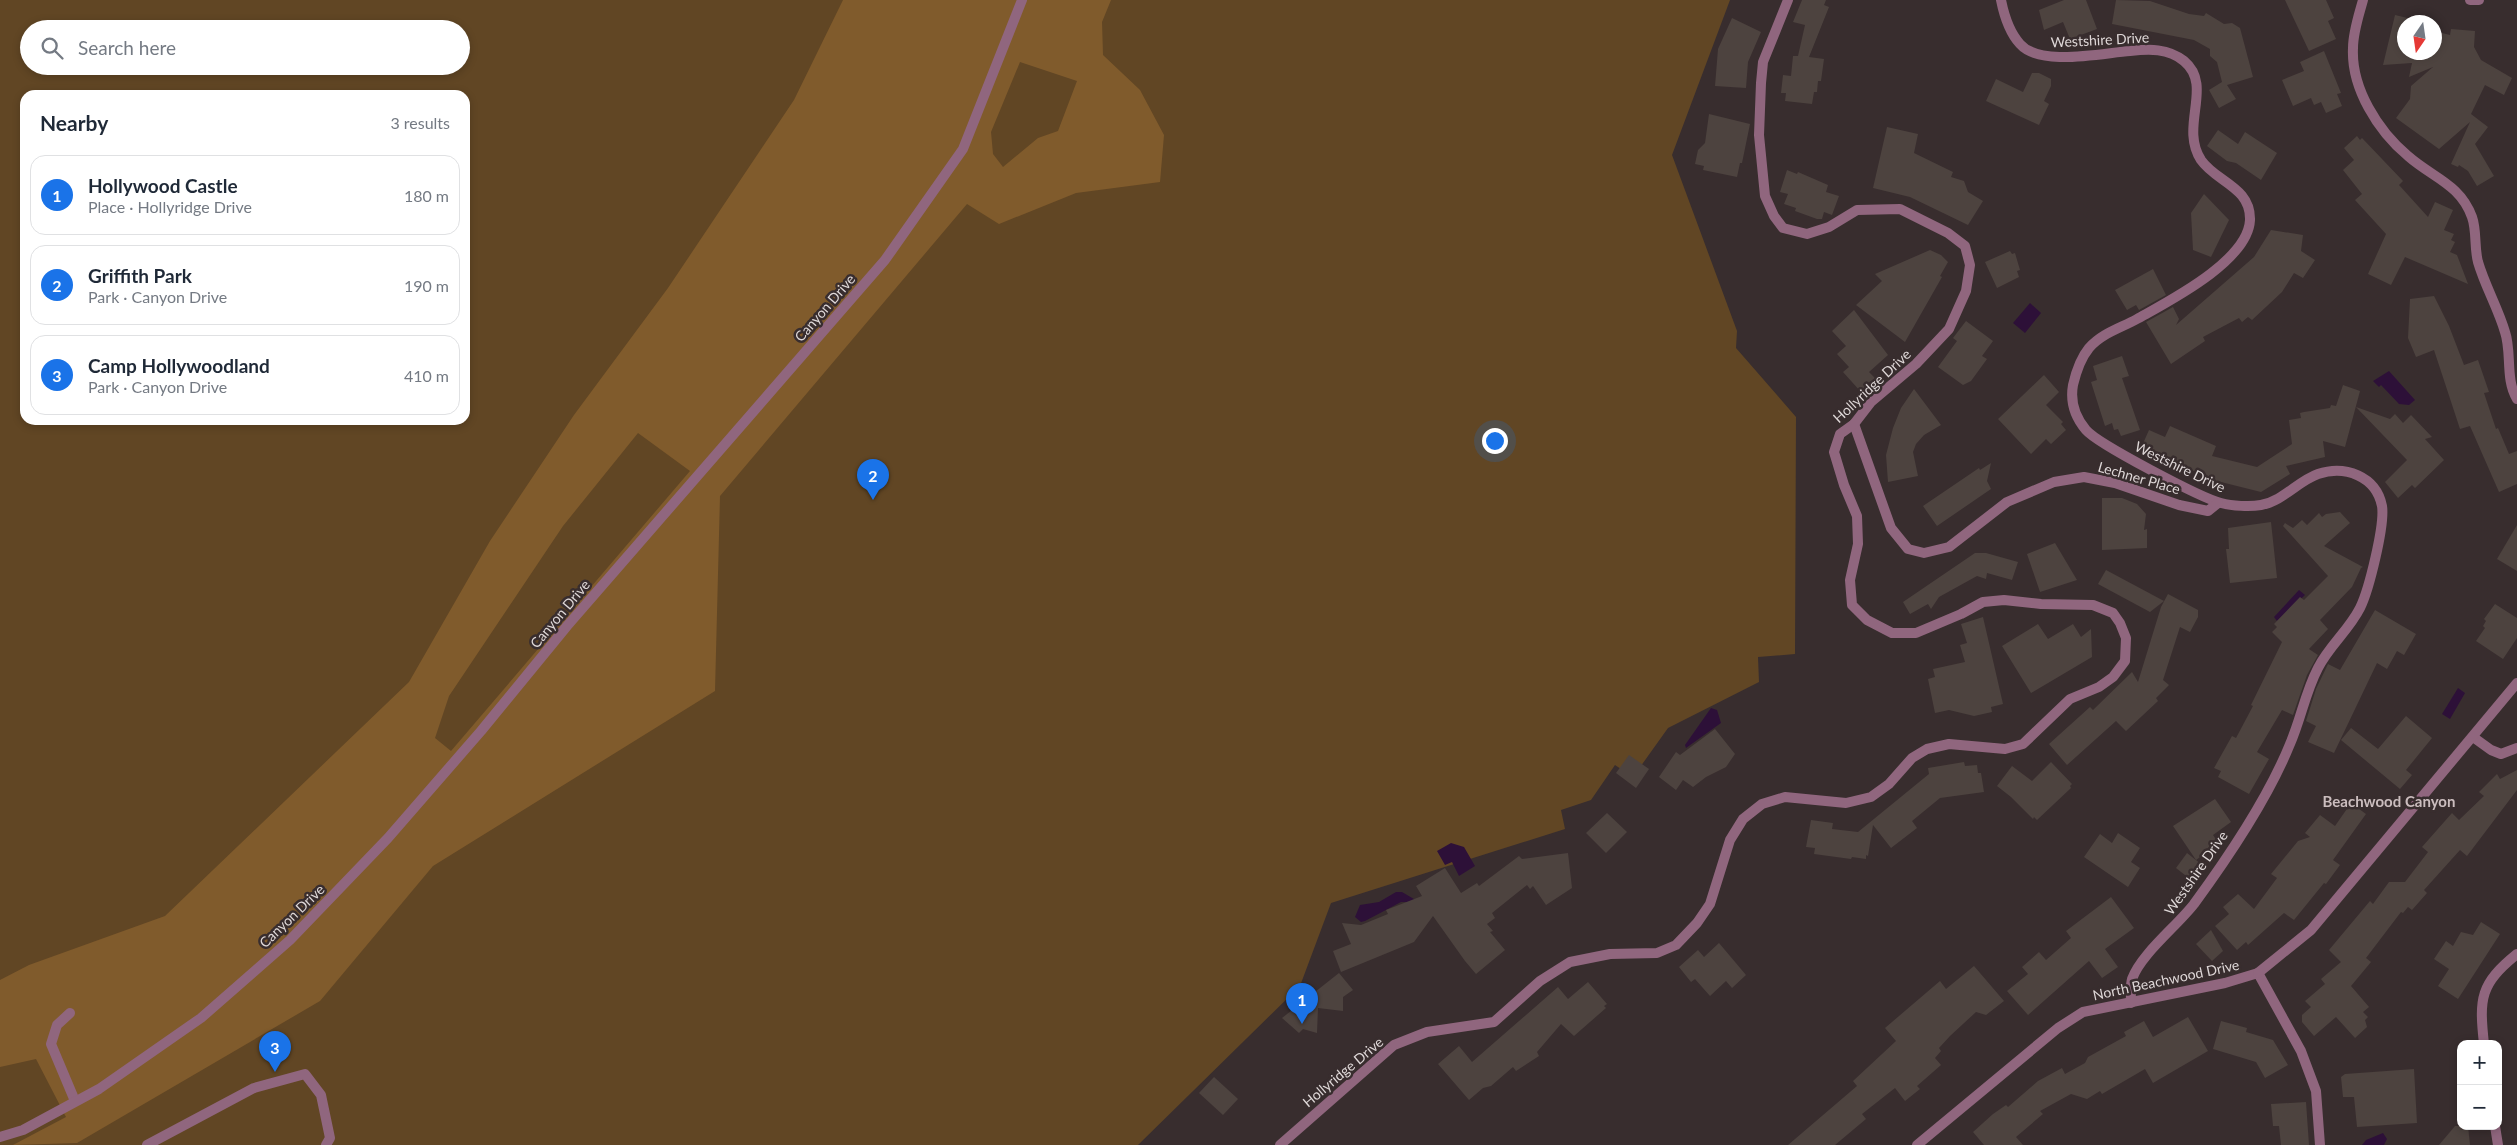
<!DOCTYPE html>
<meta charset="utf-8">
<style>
body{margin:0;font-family:Lato,sans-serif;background:#f2f2f3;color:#1f2937}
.controls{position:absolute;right:15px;bottom:15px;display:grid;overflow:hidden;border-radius:10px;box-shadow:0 2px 8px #0003}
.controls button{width:45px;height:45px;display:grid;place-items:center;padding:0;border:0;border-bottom:1px solid #e0e1e3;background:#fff;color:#1f2937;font:25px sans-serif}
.compass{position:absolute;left:2397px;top:15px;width:45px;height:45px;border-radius:50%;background:#fff;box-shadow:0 2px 8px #0003;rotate:193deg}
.you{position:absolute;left:1494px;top:440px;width:18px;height:18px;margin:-12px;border:4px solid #fff;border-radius:50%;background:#1a73e8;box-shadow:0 0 0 8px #1a73e833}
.badge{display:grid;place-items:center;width:32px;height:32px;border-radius:50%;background:#1a73e8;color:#fff;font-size:16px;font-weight:700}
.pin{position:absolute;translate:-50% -41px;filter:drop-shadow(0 1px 2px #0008)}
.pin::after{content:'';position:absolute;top:26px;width:18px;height:15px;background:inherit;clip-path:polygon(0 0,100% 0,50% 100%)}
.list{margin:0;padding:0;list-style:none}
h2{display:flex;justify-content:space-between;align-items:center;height:65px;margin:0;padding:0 20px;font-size:21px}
h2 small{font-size:16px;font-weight:400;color:#747a83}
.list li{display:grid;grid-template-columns:32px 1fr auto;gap:15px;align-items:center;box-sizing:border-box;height:80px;margin:0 10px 10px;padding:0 10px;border:1px solid #e0e1e3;border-radius:15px}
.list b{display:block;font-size:19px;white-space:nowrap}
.list p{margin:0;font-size:16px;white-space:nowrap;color:#747a83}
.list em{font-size:16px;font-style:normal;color:#747a83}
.icon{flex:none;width:28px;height:28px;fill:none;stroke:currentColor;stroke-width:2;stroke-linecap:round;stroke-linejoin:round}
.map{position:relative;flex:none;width:2517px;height:1145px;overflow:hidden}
.search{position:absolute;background:#fff;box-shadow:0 2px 8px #0003;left:20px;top:20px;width:450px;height:55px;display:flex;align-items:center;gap:12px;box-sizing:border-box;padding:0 18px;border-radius:28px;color:#747a83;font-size:19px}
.panel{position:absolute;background:#fff;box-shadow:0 2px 8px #0003;left:20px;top:90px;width:450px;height:335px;border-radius:15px}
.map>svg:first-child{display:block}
.green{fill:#614624;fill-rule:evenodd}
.forest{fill:#805b2c;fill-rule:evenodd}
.water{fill:#2d1038}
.building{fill:#4d433f}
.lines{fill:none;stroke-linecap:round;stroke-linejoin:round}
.service{stroke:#90667e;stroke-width:10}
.minor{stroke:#90667e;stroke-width:10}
.tertiary{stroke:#90667e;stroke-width:10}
.labels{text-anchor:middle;stroke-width:5;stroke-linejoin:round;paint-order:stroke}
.street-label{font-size:14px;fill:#dfd8d8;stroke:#382d2e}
.neighbourhood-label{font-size:15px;font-weight:bold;fill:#cbbdbe;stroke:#382d2e}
</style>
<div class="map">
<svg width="2517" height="1145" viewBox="0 0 2517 1145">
<rect width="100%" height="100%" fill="#382d2e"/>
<path class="green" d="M0,0H1730L1672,155L1737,331L1736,348L1796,417L1795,654L1758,657L1759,682L1668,728L1633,777L1615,765L1591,800L1561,810L1565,829L1331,903L1300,986L1138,1145H0ZM29,29H461V66H29ZM25,95H465V420H25Z"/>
<path class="forest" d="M843,0H1111L1102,22L1103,55L1140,90L1164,135L1160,182L1076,193L999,224L967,204L720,496L715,691L433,866L320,1001L77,1143L13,1145L66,1117L36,1059L0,1067V980L29,965L165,916L409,682L490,541L574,415L668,288L794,100ZM1020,62L1077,81L1058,131L1038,138L1003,167L993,154L991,132ZM638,433L690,471L451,751L435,738L449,696L563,526Z"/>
<g class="water">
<polygon points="2030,303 2041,313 2025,333 2013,323"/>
<polygon points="2389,371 2415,400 2409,405 2399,404 2381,385 2379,387 2373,381"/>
<polygon points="2299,590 2305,595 2277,621 2274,617"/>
<polygon points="2458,688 2465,693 2450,719 2442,714"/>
<polygon points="1711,708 1717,710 1721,723 1686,748 1685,745"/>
<polygon points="1451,843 1464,847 1475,866 1459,876 1452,862 1445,865 1437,851"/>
<polygon points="1396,892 1402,892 1419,902 1401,902 1365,921 1361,922 1355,917 1360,905 1379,902"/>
<polygon points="2383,1133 2387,1139 2384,1145 2362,1145 2366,1140"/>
</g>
<g class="building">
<polygon points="1802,0 1826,0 1824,5 1829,7 1809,57 1824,59 1821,81 1818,81 1817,92 1814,92 1812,104 1785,101 1786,93 1781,93 1783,75 1791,76 1793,56 1798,56 1805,25 1793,22"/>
<polygon points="2064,0 2086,0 2097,29 2070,39 2063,22 2044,30 2039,10"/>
<polygon points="2116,0 2150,1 2189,14 2204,16 2206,13 2224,24 2232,23 2240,28 2253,77 2227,85 2236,99 2219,108 2209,90 2222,82 2217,62 2210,56 2210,49 2194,40 2112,24"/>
<polygon points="2285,0 2326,0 2334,18 2328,21 2336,39 2309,51"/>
<polygon points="2395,15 2416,20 2415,22 2404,22 2404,52 2434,52 2434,31 2450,35 2451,29 2475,31 2474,47 2481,60 2512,78 2504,95 2485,85 2471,114 2488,127 2475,144 2494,176 2477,186 2468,171 2459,165 2458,167 2451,164 2470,122 2439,149 2396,118 2410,99 2411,86 2433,67 2409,77 2412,63 2383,65"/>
<polygon points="1732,18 1761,32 1748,62 1746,88 1715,86 1718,49"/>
<polygon points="2324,51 2341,93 2337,94 2342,106 2326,113 2321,102 2314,105 2311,98 2293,106 2282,80 2304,71 2300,62"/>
<polygon points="2032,73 2039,73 2051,79 2051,86 2044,101 2049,104 2039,125 1986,101 1996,79 2023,92"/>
<polygon points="1709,114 1750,124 1742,163 1740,163 1737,177 1703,170 1704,166 1695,164 1698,150 1705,143"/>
<polygon points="1887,127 1918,134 1914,153 1953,172 1951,177 1964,181 1968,192 1983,201 1968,225 1910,197 1873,188"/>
<polygon points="2218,130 2238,144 2245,132 2277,153 2261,180 2236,163 2227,161 2207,146"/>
<polygon points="2357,136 2360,140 2362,138 2403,181 2399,185 2428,217 2435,202 2453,210 2444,230 2454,234 2451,240 2455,242 2450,252 2457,255 2468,284 2405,257 2391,285 2368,274 2386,234 2355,200 2362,194 2343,170 2354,160 2344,148"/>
<polygon points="1787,170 1797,174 1798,172 1828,185 1826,192 1839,196 1832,215 1824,212 1822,219 1817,219 1795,211 1796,208 1784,204 1788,194 1780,192"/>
<polygon points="2204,194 2229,220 2211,257 2193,250 2191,213"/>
<polygon points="2271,230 2303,235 2301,251 2315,260 2303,278 2294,273 2282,292 2252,320 2248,317 2242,322 2239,318 2203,337 2205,341 2171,364 2146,322 2173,307 2179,319 2176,325 2254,257"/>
<polygon points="1930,250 1941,255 1948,262 1940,276 1942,277 1905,342 1856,305 1882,281 1875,274"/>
<polygon points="2010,251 2012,254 2015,253 2020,270 2017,271 2019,277 1997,288 1985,262"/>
<polygon points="2153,269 2166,295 2139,310 2136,305 2127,310 2115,290"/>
<polygon points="2434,296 2449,326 2464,365 2478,360 2489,392 2484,393 2496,429 2498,428 2509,454 2517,451 2517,484 2499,492 2470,426 2460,429 2434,350 2416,357 2408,338 2410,299"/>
<polygon points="1854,310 1888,355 1869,372 1876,379 1861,392 1843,372 1849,367 1837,354 1846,346 1832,331"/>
<polygon points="1966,321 1993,341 1982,356 1987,359 1971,381 1963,385 1938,367 1957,341 1953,338"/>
<polygon points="2122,356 2129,376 2122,378 2140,430 2121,436 2118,429 2114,430 2112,423 2105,426 2091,382 2097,380 2093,366"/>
<polygon points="2044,375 2059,392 2046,405 2063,422 2061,424 2066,430 2051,444 2046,439 2031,454 1998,419"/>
<polygon points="2343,385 2360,391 2345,447 2323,441 2325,457 2286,466 2290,474 2261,492 2217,481 2141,448 2149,430 2165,437 2170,426 2216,446 2212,456 2257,467 2292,444 2289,420 2301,418 2300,413 2304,412 2330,408 2331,405 2336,406"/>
<polygon points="1914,389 1941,425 1924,435 1916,444 1913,452 1918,476 1888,482 1886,455 1893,428 1901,408"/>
<polygon points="2356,407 2390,419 2395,414 2403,423 2411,415 2432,437 2425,439 2444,460 2415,488 2412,485 2398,498 2385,482 2407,460"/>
<polygon points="1991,463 1987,481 1991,489 1937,526 1923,506 1979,468 1980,470"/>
<polygon points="2102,498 2122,498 2137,504 2146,514 2144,530 2147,529 2147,548 2102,550"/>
<polygon points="2340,512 2350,523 2324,546 2363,567 2361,568 2352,587 2320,620 2328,629 2309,649 2318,655 2307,675 2293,715 2282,710 2257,752 2269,759 2249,794 2218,777 2221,771 2214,768 2232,736 2236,738 2253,706 2251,705 2282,642 2272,632 2277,627 2274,624 2300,597 2304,600 2328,576 2283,526 2285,523 2293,528 2302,520 2307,525 2319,513 2322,517 2326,514"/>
<polygon points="2271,522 2277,578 2230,583 2226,549 2229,549 2228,528"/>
<polygon points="2517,525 2517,571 2497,559"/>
<polygon points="2055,543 2077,580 2040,592 2027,554"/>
<polygon points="1975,553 1986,553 2018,562 2012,580 1987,573 1986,579 1977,576 1939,597 1931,609 1928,604 1910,614 1903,602"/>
<polygon points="2106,570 2164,601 2150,612 2098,584"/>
<polygon points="2168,594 2198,610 2198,617 2190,632 2180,627 2163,680 2169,685 2156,698 2158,701 2126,731 2116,721 2067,765 2049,744 2090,707 2093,710 2132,672 2138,682 2161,607"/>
<polygon points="2495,604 2517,618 2517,638 2503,659 2476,641 2485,628 2483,626 2486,621 2484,619"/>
<polygon points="2375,610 2416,634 2404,655 2397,651 2387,669 2377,663 2334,753 2308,742 2316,726 2306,721 2316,689 2328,664 2340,670"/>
<polygon points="1983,617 2003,704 1991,707 1992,712 1974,716 1949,710 1935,713 1928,679 1935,677 1933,669 1965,662 1960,645 1967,643 1961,624"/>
<polygon points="2038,624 2048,639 2073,624 2081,637 2091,629 2092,657 2031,693 2002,646"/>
<polygon points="2406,716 2432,738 2406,770 2412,775 2400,789 2341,740 2351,728 2378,749"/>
<polygon points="1715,729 1735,754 1726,767 1706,777 1693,787 1683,780 1676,790 1659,777 1676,752 1680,755"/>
<polygon points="1629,755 1649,769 1636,788 1616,773"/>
<polygon points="1964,762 1965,766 1977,765 1978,773 1981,773 1984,792 1940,798 1912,821 1917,828 1891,848 1873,825 1868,856 1866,855 1866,859 1852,857 1851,859 1814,854 1815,848 1806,847 1811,820 1833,823 1832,829 1858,832 1929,774 1928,768"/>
<polygon points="2051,762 2072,784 2070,786 2071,788 2037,820 2034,817 2033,819 2011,797 1997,786 2012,766 2032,781"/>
<polygon points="2517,770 2517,790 2467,856 2460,850 2424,890 2427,893 2412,910 2408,907 2403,913 2401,912 2366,958 2371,962 2351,986 2369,1007 2363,1012 2368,1017 2365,1020 2367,1027 2355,1038 2336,1017 2314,1036 2302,1022 2302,1015 2311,1007 2305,1001 2325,984 2321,979 2341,962 2329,950 2370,901 2373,904 2389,882 2405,882 2428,852 2422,847 2452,813 2459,820 2484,796 2479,792 2497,774 2500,779"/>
<polygon points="2215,799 2231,822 2213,835 2217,841 2212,845 2214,847 2196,860 2173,826"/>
<polygon points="2351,803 2366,814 2333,860 2340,865 2326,884 2324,883 2294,920 2284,913 2248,945 2246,942 2237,950 2215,926 2229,914 2223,907 2238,894 2254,909 2277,878 2271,874 2298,841 2310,837 2305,833 2320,815 2335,826"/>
<polygon points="1607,813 1627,832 1606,853 1586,833"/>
<polygon points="2118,833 2140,848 2131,862 2140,868 2128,887 2084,857 2100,834 2112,843"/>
<polygon points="1568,853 1572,888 1546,905 1533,886 1530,889 1527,885 1492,913 1495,918 1487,924 1493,931 1490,932 1505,950 1476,974 1465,961 1433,916 1414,942 1341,972 1333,951 1351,944 1342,923 1361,925 1388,914 1386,910 1422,896 1416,886 1445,868 1461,893 1477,883 1479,886 1519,856 1522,859"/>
<polygon points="2187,853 2201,864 2190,879 2176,868"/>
<polygon points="2111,897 2134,928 2105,949 2118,967 2102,978 2089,961 2028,1015 2007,991 2028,974 2022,967 2039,952 2046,960 2071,938 2066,931"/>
<polygon points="2481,922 2500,934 2458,999 2438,986 2449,969 2434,959 2446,941 2453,946 2461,932 2473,935"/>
<polygon points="2211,930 2223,951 2212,961 2196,944"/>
<polygon points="1719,943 1746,975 1732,988 1726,981 1710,996 1695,979 1691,982 1679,967 1698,950 1704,957"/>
<polygon points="1974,966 2004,1001 1986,1015 1976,1012 1950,1036 1939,1048 1941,1051 1935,1058 1941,1065 1917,1086 1920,1089 1905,1101 1895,1088 1862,1114 1866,1119 1835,1145 1788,1145 1857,1086 1853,1081 1896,1041 1885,1028 1940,981 1946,989"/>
<polygon points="1339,973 1353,990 1343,997 1343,1011 1318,1008 1317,1033 1303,1029 1299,1033 1282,1018"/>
<polygon points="1588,982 1607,1004 1604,1006 1606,1008 1574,1036 1561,1024 1537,1052 1539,1056 1516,1071 1513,1067 1491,1086 1483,1088 1469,1100 1438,1064 1459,1046 1472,1062 1558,987 1568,999"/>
<polygon points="2188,1017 2208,1051 2153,1083 2145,1069 2102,1094 2100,1091 2087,1099 2071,1094 2040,1111 2043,1114 2016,1137 2023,1145 1984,1145 1973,1132 1993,1114 2006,1105 2008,1107 2038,1081 2062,1068 2065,1074 2085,1063 2088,1057 2126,1036 2124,1032 2144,1021 2153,1037"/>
<polygon points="2221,1021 2247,1028 2246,1032 2273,1040 2288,1065 2265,1078 2256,1062 2213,1049"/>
<polygon points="2414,1069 2417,1123 2357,1127 2354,1097 2343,1097 2341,1077 2345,1074"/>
<polygon points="1214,1077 1238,1099 1223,1115 1199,1093"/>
<polygon points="2306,1102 2309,1145 2281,1145 2279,1126 2273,1126 2271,1104"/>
<polygon points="2455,1126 2468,1126 2470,1145 2439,1145"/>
</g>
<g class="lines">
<g class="service">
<polyline points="70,1013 57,1025 51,1044 75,1101"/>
<polyline points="147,1145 254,1088 305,1074 321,1095 330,1138 326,1145"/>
</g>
<g class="minor">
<path d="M2001,0C2004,15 2010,33 2020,44C2040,67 2102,53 2130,51C2149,49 2168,48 2184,61C2214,86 2179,126 2201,160C2216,182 2251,187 2250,220C2248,261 2169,301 2137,319C2121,328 2102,333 2089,348C2080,359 2076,372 2073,385C2070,402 2075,417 2086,430C2098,444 2201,498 2221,503C2232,506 2250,507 2261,505C2283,501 2298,481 2318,474C2345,465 2376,476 2382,506C2385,525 2369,590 2360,608C2349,630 2329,646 2318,668C2305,693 2301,719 2290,744C2269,796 2227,859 2194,904C2177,926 2141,954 2132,979C2130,986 2131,995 2131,1003"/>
<path d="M2363,0C2359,15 2353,32 2353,48C2351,88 2378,131 2408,156C2433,178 2460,184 2472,217C2477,231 2474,247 2478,262C2485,286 2498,308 2505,332C2512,352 2505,380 2517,399"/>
<polyline points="2470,0 2479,0"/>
<polyline points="1854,424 1891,528 1908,549 1924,553 1949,547 2007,502 2054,482 2084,477 2115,483 2179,505 2208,511 2218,503"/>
<polyline points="2473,737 2491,750 2501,754 2517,748"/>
<path d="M2484,1044C2479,998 2480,984 2517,954"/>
<polyline points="2495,1126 2498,1145"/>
<polyline points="0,1137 23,1130 99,1089 201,1018 290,940 388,838 481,731 567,626 885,260 963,149 1022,0"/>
<polyline points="1280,1145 1394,1045 1427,1032 1494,1022 1540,981 1570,962 1610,954 1657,953 1676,945 1697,923 1710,904 1730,840 1743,819 1762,804 1785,797 1846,803 1871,797 1889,784 1912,758 1927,749 1949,744 2005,749 2023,744 2070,699 2099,687 2113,677 2125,661 2126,638 2120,623 2113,613 2093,605 2041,604 2004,600 1983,602 1961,614 1916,633 1892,633 1867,620 1852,605 1850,580 1858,544 1857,516 1844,485 1834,452 1840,434 1854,424 1871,402 1916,364 1949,329 1966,291 1970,265 1965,246 1948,233 1900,209 1857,210 1829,227 1807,234 1783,228 1774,216 1765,196 1759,135 1761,83 1763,62 1788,0"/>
<polyline points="1917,1145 2058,1028 2083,1012 2225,983 2258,973 2301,1051 2316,1091 2320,1145"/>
</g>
<polyline class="tertiary" points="2258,973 2311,930 2517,683"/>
</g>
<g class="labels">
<g class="street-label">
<text transform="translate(2100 40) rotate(-3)" y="5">Westshire Drive</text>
<text transform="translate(825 308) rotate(-49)" y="5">Canyon Drive</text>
<text transform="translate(1872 386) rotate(-43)" y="5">Hollyridge Drive</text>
<text transform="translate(2180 467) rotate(26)" y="5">Westshire Drive</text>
<text transform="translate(2139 478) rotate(16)" y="5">Lechner Place</text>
<text transform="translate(560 614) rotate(-50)" y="5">Canyon Drive</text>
<text transform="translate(2196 873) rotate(-55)" y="5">Westshire Drive</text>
<text transform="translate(292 916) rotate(-44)" y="5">Canyon Drive</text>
<text transform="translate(2166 980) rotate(-12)" y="5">North Beachwood Drive</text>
<text transform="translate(1343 1072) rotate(-40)" y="5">Hollyridge Drive</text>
</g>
<g class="neighbourhood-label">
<text x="2389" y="807">Beachwood Canyon</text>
</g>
</g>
</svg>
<div class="controls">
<button>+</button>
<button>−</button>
</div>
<svg class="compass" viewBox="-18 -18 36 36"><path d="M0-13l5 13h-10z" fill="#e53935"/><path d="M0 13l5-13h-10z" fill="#747a83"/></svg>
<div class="you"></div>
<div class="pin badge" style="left:1302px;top:1024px">1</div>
<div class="pin badge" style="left:873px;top:500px">2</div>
<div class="pin badge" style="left:275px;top:1072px">3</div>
<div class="search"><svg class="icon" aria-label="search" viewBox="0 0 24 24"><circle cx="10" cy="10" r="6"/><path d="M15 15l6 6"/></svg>Search here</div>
<section class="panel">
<h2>Nearby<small>3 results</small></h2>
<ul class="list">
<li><span class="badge">1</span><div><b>Hollywood Castle</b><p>Place · Hollyridge Drive</p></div><em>180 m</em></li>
<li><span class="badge">2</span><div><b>Griffith Park</b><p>Park · Canyon Drive</p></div><em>190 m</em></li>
<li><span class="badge">3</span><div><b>Camp Hollywoodland</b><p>Park · Canyon Drive</p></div><em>410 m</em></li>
</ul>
</section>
</div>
